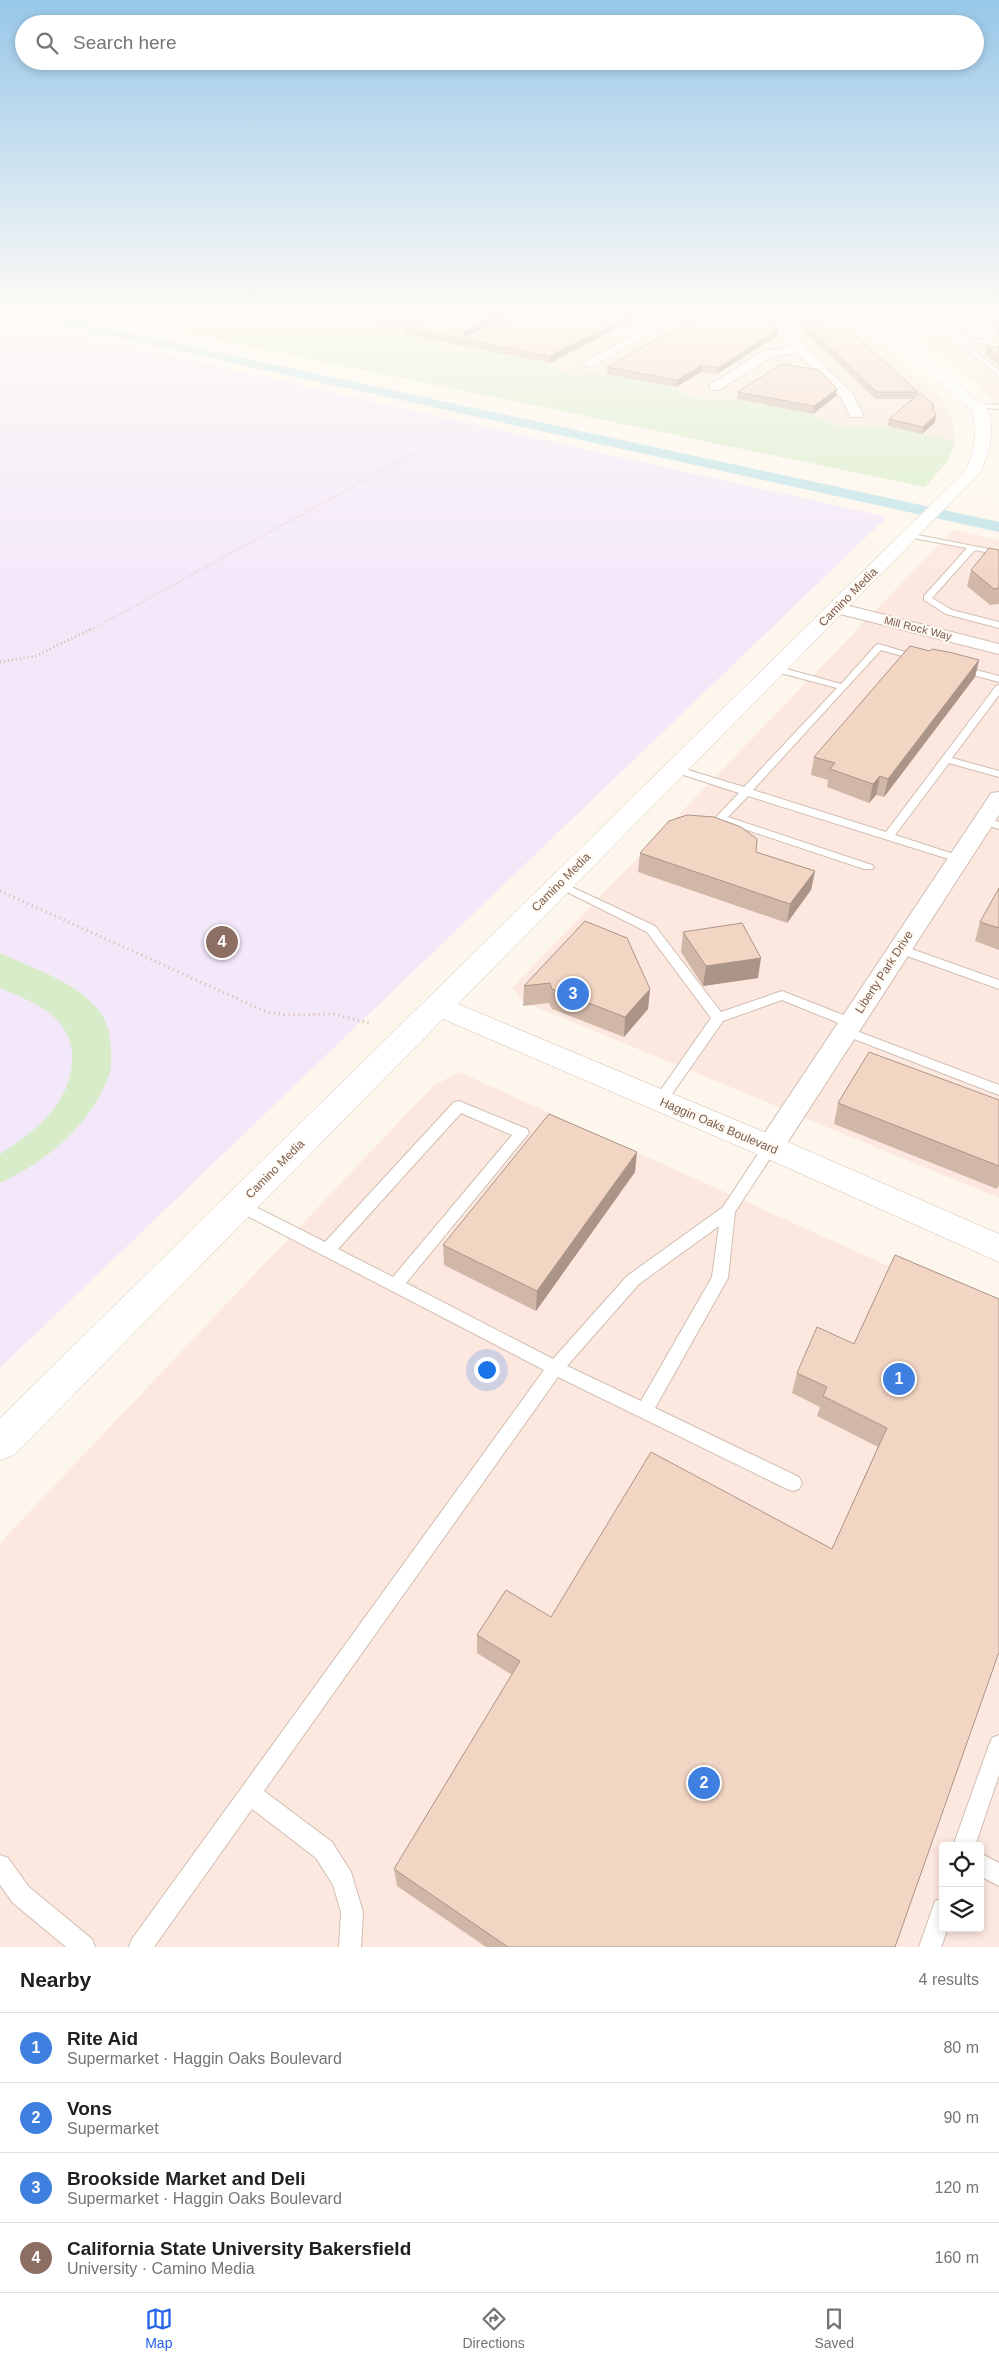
<!DOCTYPE html>
<meta charset="utf-8">
<style>
body{margin:0;font-family:Helvetica,sans-serif;background:#f2f2f2;color:#202124}
.controls{position:absolute;right:15px;bottom:15px;display:grid;overflow:hidden;border-radius:5px;box-shadow:0 2px 8px #0003}
.controls button{width:45px;height:45px;display:grid;place-items:center;padding:0;border:0;border-bottom:1px solid #e0e0e0;background:#fff;color:#202124;font:25px sans-serif}
.you{position:absolute;left:486px;top:1369px;width:18px;height:18px;margin:-12px;border:4px solid #fff;border-radius:50%;background:#1a73e8;box-shadow:0 0 0 8px #1a73e833}
.badge{display:grid;place-items:center;width:32px;height:32px;border-radius:50%;background:#2563eb;color:#fff;font-size:16px;font-weight:700}
.pin{position:absolute;translate:-50% -50%;border:2px solid #fff;box-shadow:0 1px 5px #0006}
.list{margin:0;padding:0;list-style:none}
h2{display:flex;justify-content:space-between;align-items:center;height:65px;margin:0;padding:0 20px;font-size:21px}
h2 small{font-size:16px;font-weight:400;color:#757577}
.list li{display:grid;grid-template-columns:32px 1fr auto;gap:15px;align-items:center;box-sizing:border-box;height:70px;padding:0 20px;border-top:1px solid #e0e0e0}
.list b{display:block;font-size:19px;white-space:nowrap}
.list p{margin:0;font-size:16px;white-space:nowrap;color:#757577}
.list em{font-size:16px;font-style:normal;color:#757577}
.icon{flex:none;width:28px;height:28px;fill:none;stroke:currentColor;stroke-width:2;stroke-linecap:round;stroke-linejoin:round}
.map{position:relative;flex:none;width:999px;height:1947px;overflow:hidden}
.search{position:absolute;background:#fff;box-shadow:0 2px 8px #0003;left:15px;right:15px;top:15px;height:55px;display:flex;align-items:center;gap:12px;box-sizing:border-box;padding:0 18px;border-radius:28px;color:#757577;font-size:19px}
.sheet{height:345px;background:#fff}
nav{display:flex;justify-content:space-around;align-items:center;box-sizing:border-box;height:70px;border-top:1px solid #e0e0e0;background:#fff;font-size:14px;color:#757577}
nav a{display:grid;justify-items:center;gap:2px}
nav .on{color:#2563eb}
.map>svg:first-child{display:block}
.residential{fill:#f5e8da}
.commercial{fill:#fde8e0;fill-rule:evenodd}
.education{fill:#f3e8fa}
.green{fill:#d8ecc9}
.lines{fill:none;stroke-linecap:round;stroke-linejoin:round}
.canal{fill:#bfe3e8;fill-rule:evenodd}
.lane-casing{stroke:#d1beb0;stroke-width:2}
.street-casing{stroke:#d1beb0;stroke-width:2}
.secondary-casing{stroke:#d6c0b0;stroke-width:1}
.path-far3{stroke:#d9b8a5;stroke-width:1;stroke-dasharray:0.5 2;stroke-linecap:butt}
.path-far2{stroke:#d9b8a5;stroke-width:2;stroke-dasharray:0.5 2.5;stroke-linecap:butt}
.path-far1{stroke:#d9b8a5;stroke-width:2.5;stroke-dasharray:1 3;stroke-linecap:butt}
.path{stroke:#d9b8a5;stroke-width:3;stroke-dasharray:1 4;stroke-linecap:butt}
.lane{fill:#fff;fill-rule:evenodd}
.street{fill:#fff;fill-rule:evenodd}
.secondary{fill:#fff;fill-rule:evenodd}
.wall{fill:#d1b7a8}
.shaded-wall{fill:#aa9588}
.building{fill:#f3d5c3;stroke:#aa9588}
.labels{text-anchor:middle;stroke-width:4;stroke-linejoin:round;paint-order:stroke}
.far-street-label{font-size:11px;fill:#7a5c4d;stroke:#fffaf3}
.street-label{font-size:12px;fill:#7a5c4d;stroke:#fffaf3}
</style>
<div class="map">
<svg width="999" height="1947" viewBox="0 0 999 1947">
<rect width="100%" height="100%" fill="#fdf6ec"/>
<g class="residential">
<polygon points="291,313 849,313 861,328 941,399 953,419 955,441 879,427 841,426 827,422 816,415 734,399 697,398 684,393 676,388 603,374 572,373 558,369 550,363 483,351 452,350 439,346 434,341"/>
<polygon points="893,313 999,313 999,408 977,384 905,327"/>
</g>
<g class="commercial">
<polygon points="953,530 999,540 999,1198 524,1002 512,988"/>
<path d="M459,1072L999,1316V1947H0V1543L433,1086ZM943,1846H980V1928H943Z"/>
</g>
<polygon class="education" points="0,318 887,517 0,1368"/>
<g class="green">
<path d="M90,313H291L434,341L439,346L452,350L483,351L550,363C563,380 589,371 607,374C630,378 653,383 676,388C692,404 717,397 736,399C763,402 790,410 816,415C833,431 858,426 879,427C904,428 931,437 955,441L947,462L925,487Z"/>
<path d="M0,953C32,968 72,980 96,1007C106,1017 111,1036 111,1049C111,1056 112,1065 110,1072C93,1123 48,1161 0,1183V1154C36,1131 74,1101 72,1054C71,1041 65,1026 54,1017C39,1003 18,996 0,988Z"/>
</g>
<g class="lines">
<polygon class="canal" points="15,313 37,313 999,522 999,532 20,316"/>
<defs>
<g id="lane">
<path d="M934,314L949,320V322L943,324L956,334L999,343V347L961,339L999,371V376L937,325L924,324L920,321H874L871,319L874,317H921ZM934,318L941,321L925,320Z"/>
<polygon points="979,404 999,405 999,409 977,407 976,406"/>
<polygon points="907,533 999,551 999,555 975,550 932,598 952,610 999,622 999,628 946,614 924,600 924,596 967,548 907,537"/>
<polygon points="879,644 925,658 920,661 881,650 753,790 886,832 996,686 999,685 999,695 952,758 999,771 999,777 949,763 895,835 963,857 965,859 963,861 955,861 748,796 728,817 872,865 874,867 872,869 864,869 717,820 716,818 717,816 739,793 671,771 670,769 675,766 744,787 837,688 773,671 773,667 776,666 841,684 876,645"/>
<polygon points="961,666 999,676 999,682 958,671 956,669"/>
<polygon points="984,818 999,822 999,829 980,823 979,821 980,819"/>
<polygon points="559,881 655,926 721,1012 782,991 856,1020 858,1023 856,1026 846,1026 782,1000 723,1021 665,1104 655,1104 653,1101 655,1098 711,1018 647,932 555,886 553,884"/>
<polygon points="900,945 999,980 999,989 896,952 894,949 896,946"/>
<polygon points="846,1027 999,1085 999,1095 841,1034 839,1031"/>
<path d="M459,1101L527,1129L529,1133L406,1283L553,1359L627,1276L723,1207L765,1143H775L777,1147L775,1151L735,1212L728,1278L655,1408L799,1477L802,1483L799,1489L793,1491L787,1489L558,1377L264,1791L332,1842L351,1872L363,1912L361,1947H339L341,1912L333,1885L316,1858L252,1809L154,1947H129L132,1939L544,1370L234,1209L232,1205L234,1201L239,1199L244,1201L325,1242L454,1102ZM461,1113L512,1135L393,1277L338,1249ZM719,1226L712,1277L641,1401L567,1366L639,1284Z"/>
<polygon points="999,1735 999,1775 975,1846 953,1846 989,1745 992,1738"/>
<polygon points="980,1853 999,1863 999,1886 980,1876"/>
<polygon points="0,1855 8,1858 29,1887 92,1939 95,1947 66,1947 13,1903 0,1885"/>
<polygon points="943,1898 943,1928 948,1928 941,1947 919,1947 935,1901"/>
</g>
<g id="street">
<polygon points="730,313 758,313 823,319 878,317 878,321 841,326 781,323 852,393 863,414 861,417 851,417 841,398 797,353 771,357 719,390 711,390 709,387 711,384 764,351 791,347 769,322 735,316"/>
<polygon points="658,322 664,325 662,327 592,366 588,367 582,363"/>
<polygon points="838,603 999,644 999,654 832,612 829,608 832,604"/>
<polygon points="999,792 999,815 780,1154 770,1158 760,1154 756,1147 760,1140 988,798 991,793"/>
</g>
<path id="secondary" d="M865,313H878L889,326L964,388L974,399L984,403C997,423 990,454 980,473L458,1004L781,1139L999,1234V1262L759,1155L443,1019L14,1455L0,1460V1418L965,471C977,450 976,431 972,408L964,405L954,394L881,332Z"/>
</defs>
<use href="#lane" class="lane-casing"/>
<use href="#street" class="street-casing"/>
<use href="#secondary" class="secondary-casing"/>
<polyline class="path-far3" points="412,454 446,435"/>
<polyline class="path-far2" points="89,631 414,453"/>
<polyline class="path-far1" points="0,662 36,656 91,629"/>
<polyline class="path" points="0,891 267,1012 287,1015 335,1014 372,1024"/>
<use href="#lane" class="lane"/>
<use href="#street" class="street"/>
<use href="#secondary" class="secondary"/>
</g>
<g class="wall">
<polygon points="512,313 467,337 470,338 630,321 550,363 406,335 405,328 412,326 377,324 376,317"/>
<polygon points="692,313 747,313 779,329 778,335 717,374 701,372 676,387 606,374 607,367 695,318"/>
<polygon points="783,313 823,313 822,317"/>
<polygon points="983,313 999,313 999,334"/>
<polygon points="799,319 918,392 917,395 936,415 935,422 922,434 887,426 889,419 913,399 876,399 798,326"/>
<polygon points="999,346 999,366 985,354 987,347"/>
<polygon points="837,389 836,396 813,414 737,399 738,392"/>
<polygon points="999,550 999,604 990,605 967,586 971,570"/>
<polygon points="930,651 979,660 975,677 884,797 876,795 869,803 827,787 828,780 811,775 814,757"/>
<polygon points="756,852 815,871 811,890 787,923 638,872 640,853"/>
<polygon points="999,888 999,950 975,941 980,922"/>
<polygon points="585,921 650,989 648,1009 624,1037 552,1009 549,1003 523,1006 524,986"/>
<polygon points="683,932 758,978 703,986 681,952"/>
<polygon points="999,1100 999,1185 997,1189 834,1124 838,1103"/>
<polygon points="635,1172 536,1311 444,1265 443,1245"/>
<polygon points="895,1255 895,1947 486,1947 397,1886 394,1869 512,1675 477,1653 477,1635 551,1617 832,1549 878,1447 817,1416 820,1407 792,1393 797,1373 854,1344"/>
</g>
<g class="shaded-wall">
<polygon points="500,313 512,313 464,338 464,332"/>
<polygon points="630,315 630,321 550,363 550,356"/>
<polygon points="779,329 778,335 717,374 718,368"/>
<polygon points="702,365 701,372 676,387 677,380"/>
<polygon points="837,389 836,396 813,414 814,406"/>
<polygon points="936,415 935,422 922,434 923,427"/>
<polygon points="979,660 975,677 884,797 888,779"/>
<polygon points="880,776 876,795 869,803 873,784"/>
<polygon points="815,871 811,890 787,923 790,904"/>
<polygon points="761,958 758,978 703,986 706,966"/>
<polygon points="650,989 648,1009 624,1037 625,1017"/>
<polygon points="637,1152 635,1172 536,1311 537,1291"/>
</g>
<g class="building">
<polygon points="386,313 500,313 464,332 464,335 470,338 522,313 627,313 630,315 550,356 405,328 425,320 376,317"/>
<polygon points="696,313 747,313 769,317 779,329 718,368 702,365 677,380 607,367 698,316"/>
<polygon points="990,313 999,313 999,325"/>
<polygon points="799,319 820,320 818,329 847,328 918,392 877,392"/>
<polygon points="999,346 999,357 987,347"/>
<polygon points="781,364 819,370 837,389 814,406 738,392"/>
<polygon points="920,393 933,404 933,410 936,415 923,427 889,419"/>
<polygon points="989,548 999,550 999,588 994,589 971,570"/>
<polygon points="910,646 930,651 932,649 953,653 979,660 888,779 880,776 873,784 830,769 835,763 814,757"/>
<polygon points="687,815 714,817 741,827 757,839 756,852 815,871 790,904 640,853 669,821"/>
<polygon points="999,888 999,928 980,922"/>
<polygon points="585,921 627,938 650,989 625,1017 552,989 550,983 524,986"/>
<polygon points="742,923 761,958 706,966 683,932"/>
<polygon points="869,1052 999,1100 999,1166 838,1103"/>
<polygon points="549,1114 637,1152 537,1291 443,1245"/>
<polygon points="895,1255 999,1299 999,1652 895,1947 508,1947 394,1869 520,1661 477,1635 506,1590 551,1617 651,1452 832,1549 887,1428 823,1396 827,1387 797,1373 817,1327 854,1344"/>
</g>
<linearGradient id="sky" x2="0" y2="1"><stop stop-color="#97c7e8"/><stop offset="0.53" stop-color="#fefbf6"/><stop offset="1" stop-color="#fefbf6" stop-opacity="0"/></linearGradient>
<rect width="999" height="586" fill="url(#sky)"/>
<g class="labels">
<g class="far-street-label">
<text transform="translate(918 628) rotate(14)" y="4">Mill Rock Way</text>
</g>
<g class="street-label">
<text transform="translate(848 597) rotate(-45)" y="4">Camino Media</text>
<text transform="translate(561 882) rotate(-45)" y="4">Camino Media</text>
<text transform="translate(884 972) rotate(-57)" y="4">Liberty Park Drive</text>
<text transform="translate(719 1126) rotate(23)" y="4">Haggin Oaks Boulevard</text>
<text transform="translate(275 1169) rotate(-45)" y="4">Camino Media</text>
</g>
</g>
</svg>
<div class="controls">
<button><svg class="icon" aria-label="locate" viewBox="0 0 24 24"><circle cx="12" cy="12" r="6"/><path d="M12 2v4M12 18v4M2 12h4M18 12h4"/></svg></button>
<button><svg class="icon" aria-label="layers" viewBox="0 0 24 24"><path d="M12 4l9 5-9 5-9-5zM3 14l9 5 9-5"/></svg></button>
</div>
<div class="you"></div>
<div class="pin badge" style="left:899px;top:1379px;background:#3f7fe0">1</div>
<div class="pin badge" style="left:704px;top:1783px;background:#3f7fe0">2</div>
<div class="pin badge" style="left:573px;top:994px;background:#3f7fe0">3</div>
<div class="pin badge" style="left:222px;top:942px;background:#8d6e63">4</div>
<div class="search"><svg class="icon" aria-label="search" viewBox="0 0 24 24"><circle cx="10" cy="10" r="6"/><path d="M15 15l6 6"/></svg>Search here</div>
</div>
<section class="sheet">
<h2>Nearby<small>4 results</small></h2>
<ul class="list">
<li><span class="badge" style="background:#3f7fe0">1</span><div><b>Rite Aid</b><p>Supermarket · Haggin Oaks Boulevard</p></div><em>80 m</em></li>
<li><span class="badge" style="background:#3f7fe0">2</span><div><b>Vons</b><p>Supermarket</p></div><em>90 m</em></li>
<li><span class="badge" style="background:#3f7fe0">3</span><div><b>Brookside Market and Deli</b><p>Supermarket · Haggin Oaks Boulevard</p></div><em>120 m</em></li>
<li><span class="badge" style="background:#8d6e63">4</span><div><b>California State University Bakersfield</b><p>University · Camino Media</p></div><em>160 m</em></li>
</ul>
</section>
<nav>
<a class="on"><svg class="icon" aria-label="map" viewBox="0 0 24 24"><path d="M3 6l6-2 6 2 6-2v14l-6 2-6-2-6 2zM9 4v14M15 6v14"/></svg>Map</a>
<a><svg class="icon" aria-label="directions" viewBox="0 0 24 24"><path d="M12 3l9 9-9 9-9-9zM9 14v-3h6M13 9l2 2-2 2"/></svg>Directions</a>
<a><svg class="icon" aria-label="saved" viewBox="0 0 24 24"><path d="M7 4h10v16l-5-4-5 4z"/></svg>Saved</a>
</nav>
